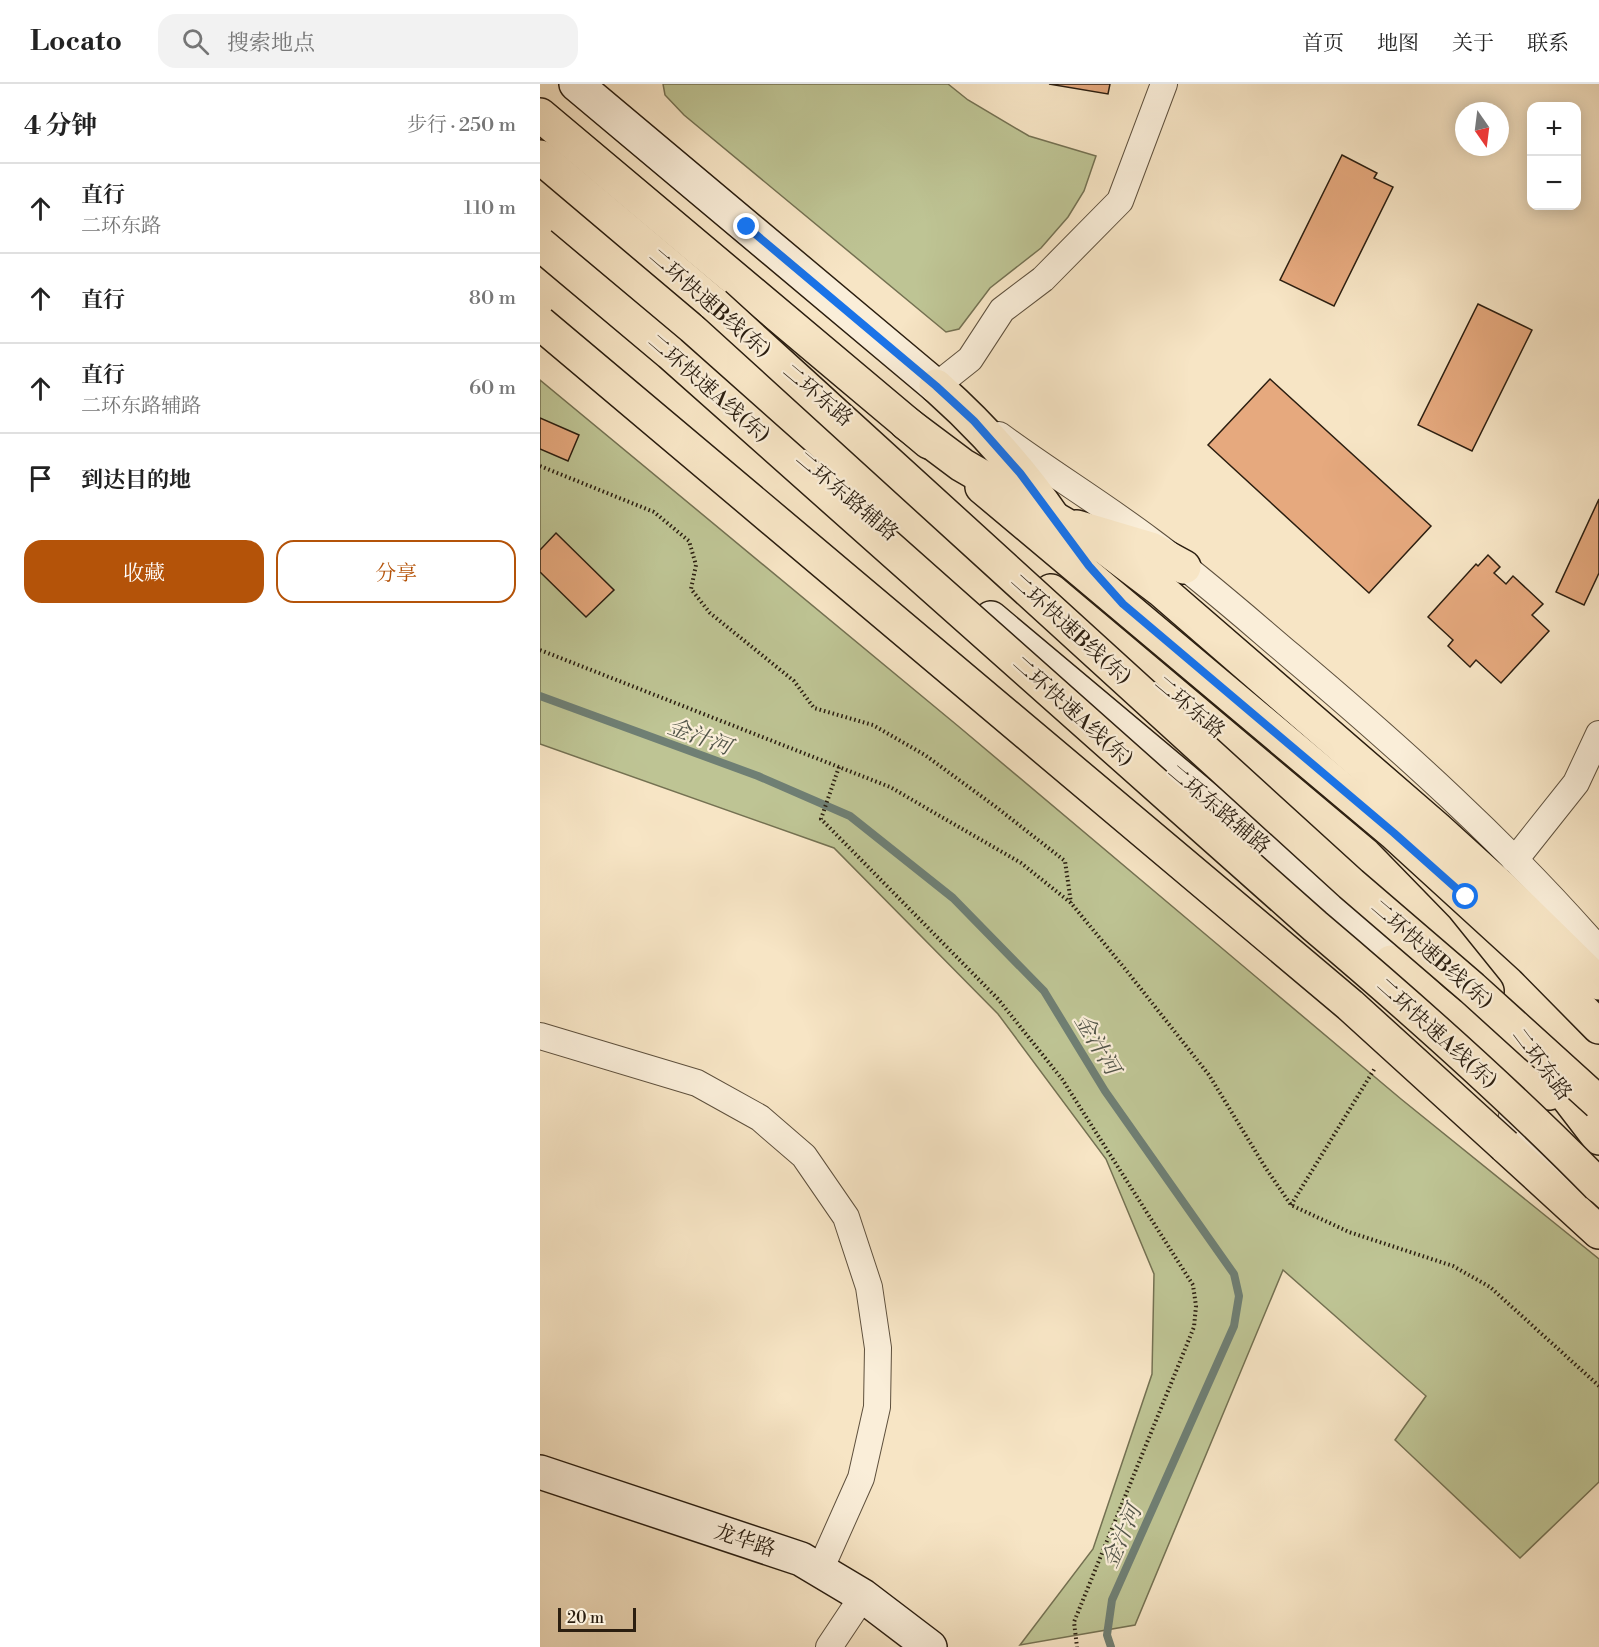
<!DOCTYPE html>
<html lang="zh">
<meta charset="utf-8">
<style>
body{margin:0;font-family:"Libre Bodoni","Noto Serif SC",serif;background:#f2f2f2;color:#222}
.controls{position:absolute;right:18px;top:18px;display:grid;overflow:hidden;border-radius:12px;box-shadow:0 3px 15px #0003}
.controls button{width:54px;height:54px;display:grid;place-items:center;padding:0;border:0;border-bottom:2px solid #e0e0e0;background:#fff;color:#222;font:30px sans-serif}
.compass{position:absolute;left:915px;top:18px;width:54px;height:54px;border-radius:50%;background:#fff;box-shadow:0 3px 15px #0003;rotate:166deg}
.scale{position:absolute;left:18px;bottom:15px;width:78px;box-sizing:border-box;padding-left:6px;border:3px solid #2b1e10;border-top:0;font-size:16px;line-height:21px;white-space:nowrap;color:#2b1e10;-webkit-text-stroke:4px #faeed9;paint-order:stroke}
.stop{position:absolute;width:18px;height:18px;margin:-14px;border:4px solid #1a73e8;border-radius:50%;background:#fff}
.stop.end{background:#1a73e8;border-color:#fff;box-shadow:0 2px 6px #0008}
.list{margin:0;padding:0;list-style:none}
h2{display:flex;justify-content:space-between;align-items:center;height:78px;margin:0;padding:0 24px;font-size:26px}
h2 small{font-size:20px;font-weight:400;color:#767676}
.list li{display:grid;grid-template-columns:39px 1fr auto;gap:18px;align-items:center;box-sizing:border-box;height:90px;padding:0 24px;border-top:2px solid #e0e0e0}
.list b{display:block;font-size:22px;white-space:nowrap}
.list p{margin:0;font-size:20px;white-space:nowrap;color:#767676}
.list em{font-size:20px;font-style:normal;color:#767676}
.actions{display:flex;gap:12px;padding:18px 24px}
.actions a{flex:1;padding:14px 0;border:2px solid #b45309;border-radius:18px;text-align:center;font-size:21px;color:#b45309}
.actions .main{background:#b45309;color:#fff}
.icon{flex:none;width:33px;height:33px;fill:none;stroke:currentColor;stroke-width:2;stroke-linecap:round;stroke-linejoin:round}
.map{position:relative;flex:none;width:1059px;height:1563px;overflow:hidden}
header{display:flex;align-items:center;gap:36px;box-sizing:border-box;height:84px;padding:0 30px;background:#fff;border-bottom:2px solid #e0e0e0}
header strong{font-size:28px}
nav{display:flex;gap:33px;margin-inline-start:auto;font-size:21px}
.search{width:420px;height:54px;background:#f2f2f2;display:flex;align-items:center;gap:15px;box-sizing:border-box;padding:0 21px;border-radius:18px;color:#767676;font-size:22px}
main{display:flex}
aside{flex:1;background:#fff}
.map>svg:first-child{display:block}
.green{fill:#bec494;stroke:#747152;stroke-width:1.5}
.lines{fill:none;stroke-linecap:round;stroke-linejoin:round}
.stream{stroke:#6f7f74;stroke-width:8}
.building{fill:#e6a97e;stroke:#2b1e10;stroke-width:1.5}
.street-casing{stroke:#5e503d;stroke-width:28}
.secondary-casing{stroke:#2b1e10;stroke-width:36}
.primary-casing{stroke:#2b1e10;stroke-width:36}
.highway-casing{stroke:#2b1e10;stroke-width:36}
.path{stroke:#2b1e10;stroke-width:4;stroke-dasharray:1.5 3;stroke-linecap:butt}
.street{stroke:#faeed9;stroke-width:26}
.secondary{stroke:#faeed9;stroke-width:33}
.primary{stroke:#f7e5c5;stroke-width:33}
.highway{stroke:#f7e5c5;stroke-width:33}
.highway-bridge-casing{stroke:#2b1e10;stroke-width:36;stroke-linecap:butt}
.highway-bridge{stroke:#f7e5c5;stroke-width:33}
.route{stroke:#1a73e8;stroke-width:8}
.labels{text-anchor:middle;stroke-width:4.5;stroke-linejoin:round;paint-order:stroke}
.street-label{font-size:21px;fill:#2b1e10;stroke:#faeed9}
.water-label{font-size:22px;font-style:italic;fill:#53564a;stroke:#faeed9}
</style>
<header>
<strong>Locato</strong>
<div class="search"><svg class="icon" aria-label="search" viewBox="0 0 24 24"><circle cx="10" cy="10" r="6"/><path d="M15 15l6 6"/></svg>搜索地点</div>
<nav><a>首页</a><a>地图</a><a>关于</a><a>联系</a></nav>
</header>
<main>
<aside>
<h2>4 分钟<small>步行 · 250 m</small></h2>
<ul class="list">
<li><svg class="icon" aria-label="ahead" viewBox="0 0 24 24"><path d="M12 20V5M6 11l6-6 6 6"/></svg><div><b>直行</b><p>二环东路</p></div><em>110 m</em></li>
<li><svg class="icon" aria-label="ahead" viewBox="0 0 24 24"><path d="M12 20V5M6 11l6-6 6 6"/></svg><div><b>直行</b></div><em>80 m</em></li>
<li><svg class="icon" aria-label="ahead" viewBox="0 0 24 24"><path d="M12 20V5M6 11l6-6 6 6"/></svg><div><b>直行</b><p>二环东路辅路</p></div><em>60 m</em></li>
<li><svg class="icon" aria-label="arrive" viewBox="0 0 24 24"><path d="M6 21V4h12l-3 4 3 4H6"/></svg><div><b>到达目的地</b></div></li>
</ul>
<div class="actions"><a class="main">收藏</a><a>分享</a></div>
</aside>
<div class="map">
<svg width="1059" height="1563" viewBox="0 0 1059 1563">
<rect width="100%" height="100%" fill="#f7e5c5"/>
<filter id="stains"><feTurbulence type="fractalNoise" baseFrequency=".00333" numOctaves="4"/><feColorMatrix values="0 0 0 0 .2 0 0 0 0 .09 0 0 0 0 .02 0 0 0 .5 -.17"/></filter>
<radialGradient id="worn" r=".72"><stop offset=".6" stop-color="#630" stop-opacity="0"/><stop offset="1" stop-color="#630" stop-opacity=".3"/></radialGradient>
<g class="green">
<polygon points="123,0 408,0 428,16 489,52 556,72 544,107 528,133 501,164 450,204 419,245 406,248 144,31 125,11"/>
<polygon points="0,296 418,642 861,1015 1059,1175 1059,1398 980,1474 855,1356 886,1312 743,1186 595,1541 480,1561 553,1465 612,1290 614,1190 566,1075 458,930 294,764 0,660"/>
</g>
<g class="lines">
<polyline class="stream" points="0,612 218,692 310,732 413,814 504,907 565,1007 694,1190 699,1212 694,1242 572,1516 567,1551 571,1563"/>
</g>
<g class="building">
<polygon points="509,0 570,0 568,10"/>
<polygon points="802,71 837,89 834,94 853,103 794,222 740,196"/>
<polygon points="938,220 992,246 932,367 878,341"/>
<polygon points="730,295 891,442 829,509 668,361"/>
<polygon points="0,334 39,351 28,377 0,365"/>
<polygon points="1059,415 1059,489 1044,521 1016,508"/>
<polygon points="16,449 74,506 46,533 0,488 0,466"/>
<polygon points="948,471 960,483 954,489 966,500 973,492 1003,520 992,531 1009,547 961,599 936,576 930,583 908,562 913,556 888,533 936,480 938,482"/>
</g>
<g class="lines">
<defs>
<g id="street">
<polyline points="408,313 396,302 430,275 462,226 503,195 580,117 624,0"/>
<path d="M459,351C509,388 562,420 611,457C660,493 705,533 751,572C860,664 966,759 1059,866"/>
<polyline points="974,775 982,767 1036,699 1059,650"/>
<polyline points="0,952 157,999 220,1034 264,1072 306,1133 329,1203 338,1264 337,1323 321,1394 280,1486"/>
<polyline points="972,1032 1034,1108"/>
<polyline points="289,1563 323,1512"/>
</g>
<g id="secondary">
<polyline points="36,0 396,302"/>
<polyline points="451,534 793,821 851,878"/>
<polyline points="0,1388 261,1475 323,1512 390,1563"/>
</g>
<g id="primary">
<polyline points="0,31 389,358"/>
<path d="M396,302C441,342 481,386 515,436"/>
<polyline points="442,403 854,749 992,875 1059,943"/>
<polyline points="537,443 611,465 644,483"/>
<polyline points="511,507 825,771 897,845 947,907"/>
<polyline points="851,878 895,918 1009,1009"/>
<polyline points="996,972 1059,1054"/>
</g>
<g id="highway">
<polyline points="0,73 174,220"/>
<polyline points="366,339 422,381 567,465 621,506 896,744 962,804 1059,899"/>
<polyline points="965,1062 1059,1148"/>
</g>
</defs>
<use href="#street" class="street-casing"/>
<use href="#secondary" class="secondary-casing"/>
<use href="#primary" class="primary-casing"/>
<use href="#highway" class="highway-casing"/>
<g class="path">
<polyline points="0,382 114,428 149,457 156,481 151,505 170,529 254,597 274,624 333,641 385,671 456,723 525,777 531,819"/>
<polyline points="0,566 350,703 481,779 531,819 586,886 669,991 725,1083 751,1121 809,1148 913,1182 950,1203 1059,1302"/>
<polyline points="299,683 281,735 458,915 522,995 653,1201 656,1222 654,1243 534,1538 537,1563"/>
<polyline points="751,1121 835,984"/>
</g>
<use href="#street" class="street"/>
<use href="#secondary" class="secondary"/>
<use href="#primary" class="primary"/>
<use href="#highway" class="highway"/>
<defs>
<g id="highway-bridge">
<path d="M0,160L130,269L775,842C873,925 969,1010 1059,1102"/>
<polyline points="174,220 811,800 932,904 1059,1019"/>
<polyline points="0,239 810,921 965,1062"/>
</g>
</defs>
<use href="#highway-bridge" class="highway-bridge-casing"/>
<use href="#highway-bridge" class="highway-bridge"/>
</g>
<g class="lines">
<polyline class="route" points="207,143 396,302 434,337 480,389 549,482 583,520 854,749 926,813"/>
</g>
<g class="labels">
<g class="street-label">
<text transform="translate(170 219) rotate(41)" y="7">二环快速B线(东)</text>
<text transform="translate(169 304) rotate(41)" y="7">二环快速A线(东)</text>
<text transform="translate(278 311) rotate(40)" y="7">二环东路</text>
<text transform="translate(307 412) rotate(40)" y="7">二环东路辅路</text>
<text transform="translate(531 545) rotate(42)" y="7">二环快速B线(东)</text>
<text transform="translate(650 623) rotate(40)" y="7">二环东路</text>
<text transform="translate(533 627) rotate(42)" y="7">二环快速A线(东)</text>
<text transform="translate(679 725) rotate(40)" y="7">二环东路辅路</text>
<text transform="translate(892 870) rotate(41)" y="7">二环快速B线(东)</text>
<text transform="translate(897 949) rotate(42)" y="7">二环快速A线(东)</text>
<text transform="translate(1002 980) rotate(53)" y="7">二环东路</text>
<text transform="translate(205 1456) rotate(18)" y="7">龙华路</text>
</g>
<g class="water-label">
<text transform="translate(160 652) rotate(20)" y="8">金汁河</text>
<text transform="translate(558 960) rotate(59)" y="8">金汁河</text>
<text transform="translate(581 1452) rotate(-66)" y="8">金汁河</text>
</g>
</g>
<rect width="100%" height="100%" filter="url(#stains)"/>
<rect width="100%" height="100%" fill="url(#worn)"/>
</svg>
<div class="controls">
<button>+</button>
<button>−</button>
</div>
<svg class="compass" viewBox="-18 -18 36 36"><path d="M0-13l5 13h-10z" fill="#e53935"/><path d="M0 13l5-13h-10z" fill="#767676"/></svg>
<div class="scale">20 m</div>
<div class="stop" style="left:926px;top:813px"></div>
<div class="stop end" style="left:207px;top:143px"></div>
</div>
</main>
